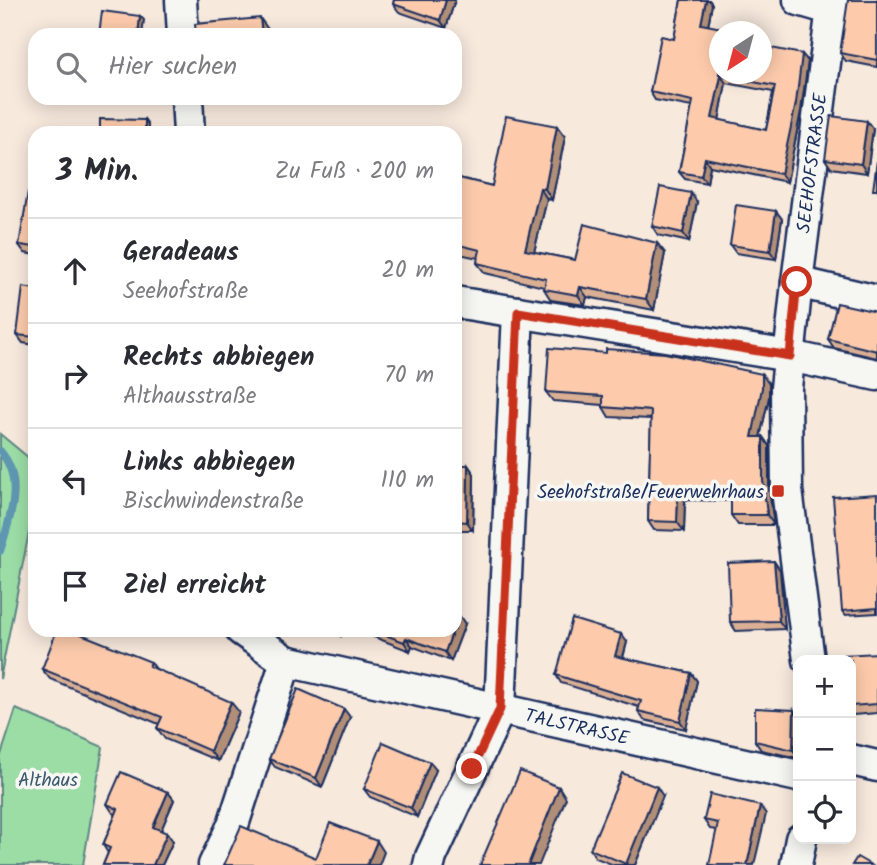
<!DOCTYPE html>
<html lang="de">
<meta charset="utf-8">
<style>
body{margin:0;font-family:Kalam,sans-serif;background:#f2f2f3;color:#2b2b33}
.controls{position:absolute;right:21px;bottom:21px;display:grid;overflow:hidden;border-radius:14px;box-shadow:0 4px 18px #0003}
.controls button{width:63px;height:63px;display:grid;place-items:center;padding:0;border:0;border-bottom:2px solid #e1e1e2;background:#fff;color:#2b2b33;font:35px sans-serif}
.compass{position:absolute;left:709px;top:21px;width:63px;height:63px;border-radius:50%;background:#fff;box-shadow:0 4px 18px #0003;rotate:216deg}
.stop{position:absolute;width:21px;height:21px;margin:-16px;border:5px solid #c8321e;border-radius:50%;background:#fff}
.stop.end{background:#c8321e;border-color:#fff;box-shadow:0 2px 7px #0008}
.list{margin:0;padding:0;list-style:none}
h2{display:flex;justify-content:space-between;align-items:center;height:91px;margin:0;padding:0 28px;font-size:30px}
h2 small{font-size:23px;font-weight:400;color:#7c7c81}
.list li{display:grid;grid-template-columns:46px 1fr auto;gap:21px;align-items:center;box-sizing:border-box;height:105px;padding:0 28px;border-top:2px solid #e1e1e2}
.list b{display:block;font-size:26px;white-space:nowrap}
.list p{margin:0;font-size:23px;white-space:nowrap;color:#7c7c81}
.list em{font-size:23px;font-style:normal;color:#7c7c81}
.icon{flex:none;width:38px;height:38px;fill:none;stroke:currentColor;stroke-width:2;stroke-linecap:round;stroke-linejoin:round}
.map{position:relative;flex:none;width:877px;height:865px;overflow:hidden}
.search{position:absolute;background:#fff;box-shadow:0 4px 18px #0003;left:28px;top:28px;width:434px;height:77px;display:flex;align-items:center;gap:18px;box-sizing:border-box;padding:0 24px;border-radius:21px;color:#7c7c81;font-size:26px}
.panel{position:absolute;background:#fff;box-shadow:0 4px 18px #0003;left:28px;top:126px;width:434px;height:511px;border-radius:21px}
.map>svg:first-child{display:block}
.green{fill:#9cdda6;stroke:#5c8682;stroke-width:2}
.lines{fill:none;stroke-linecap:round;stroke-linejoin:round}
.stream{stroke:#5f97b1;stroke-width:8}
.minor-casing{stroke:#1b2f5e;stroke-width:35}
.minor{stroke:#f6f6f2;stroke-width:30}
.wall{fill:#daaf94;stroke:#1b2f5e;stroke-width:2;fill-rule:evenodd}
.shaded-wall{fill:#b18e78;stroke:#1b2f5e;stroke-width:2}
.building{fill:#fdcbac;stroke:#1b2f5e;stroke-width:2;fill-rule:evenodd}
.route{stroke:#c8321e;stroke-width:9}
.poi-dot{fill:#c8321e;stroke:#f6f6f2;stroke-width:2.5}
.labels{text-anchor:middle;stroke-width:7;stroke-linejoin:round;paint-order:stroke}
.street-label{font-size:19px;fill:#1b2f5e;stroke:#f6f6f2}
.poi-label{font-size:19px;fill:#1b2f5e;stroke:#f6f6f2;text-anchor:end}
.park-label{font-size:19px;fill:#3b5a70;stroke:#f6f6f2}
</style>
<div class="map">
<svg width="877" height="865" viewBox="0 0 877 865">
<rect width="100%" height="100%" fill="#f8e9dd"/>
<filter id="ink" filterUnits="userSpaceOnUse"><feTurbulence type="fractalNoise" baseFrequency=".0143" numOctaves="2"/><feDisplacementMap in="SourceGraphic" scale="14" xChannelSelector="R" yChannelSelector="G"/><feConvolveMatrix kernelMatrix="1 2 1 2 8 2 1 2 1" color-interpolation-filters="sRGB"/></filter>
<g filter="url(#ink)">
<g class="green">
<polygon points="0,434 35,463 35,502 0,679"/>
<polygon points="16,709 103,747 83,865 0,865 0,758"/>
</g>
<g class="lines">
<path class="stream" d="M0,451C25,479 10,519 0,551"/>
<defs>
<g id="minor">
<polyline points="181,0 183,35"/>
<polyline points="799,0 830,9"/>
<polyline points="187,98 189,133"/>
<polyline points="797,282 877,301"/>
<polyline points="455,302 790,356 877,375"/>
<polyline points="241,630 286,661 798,776"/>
<polyline points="809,660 787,490 786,388 797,282 833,0"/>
<polyline points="851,760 877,766"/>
<polyline points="214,865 233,825 286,661"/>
<polyline points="429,865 431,857 500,709 518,312"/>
<polyline points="796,865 801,839"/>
</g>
</defs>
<use href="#minor" class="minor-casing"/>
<use href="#minor" class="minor"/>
</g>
<g class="wall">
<polygon points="394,0 455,0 446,28 399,12 393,4"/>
<path d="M681,0H709L712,4L708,26L732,30L733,32H719V74L808,61L801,111L787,182L710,166L707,183L685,179L679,172L692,107L655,100L650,92L674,39ZM726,83L773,92L766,130L719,120Z"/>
<polygon points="877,0 877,67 846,61 840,53"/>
<polygon points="873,129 867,173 831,168 825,159"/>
<polygon points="565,137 552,200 547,199 534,252 575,260 657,243 665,253 654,310 587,297 585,305 551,300 544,289 544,287 485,273 477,263 478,258 455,253 455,177 492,186"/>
<polygon points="35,193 35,255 25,253 19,245"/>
<polygon points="697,202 689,242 658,235 652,226"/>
<polygon points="776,211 782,219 776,259 736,253 730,245"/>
<polygon points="35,289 35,345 23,343 17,335"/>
<polygon points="877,312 877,358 834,348 828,339"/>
<polygon points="769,384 769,397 760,437 763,437 769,446 769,490 774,525 738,525 731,515 731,501 685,500 684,531 654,530 648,521 651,419 609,417 603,407 603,405 553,401 546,392"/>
<polygon points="455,465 468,465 474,474 473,530 455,530"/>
<polygon points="877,494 877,613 845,615 842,611"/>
<polygon points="780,570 785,629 736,631 730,622"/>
<polygon points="465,624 451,661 412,646 410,651 356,630 455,630"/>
<polygon points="326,630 344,630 341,636"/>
<polygon points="627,642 623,658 691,673 697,681 686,729 644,720 638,711 639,707 561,683 556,675"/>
<polygon points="877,653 877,713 853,715 851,712 851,660"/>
<polygon points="151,662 156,669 239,712 218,761 165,739 157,728 159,724 50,679 42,669"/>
<polygon points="798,716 798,758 761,750 755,741"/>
<polygon points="350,717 322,787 275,767 269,759"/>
<polygon points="436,770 417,817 370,797 364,789"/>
<polygon points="168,792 174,800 161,830 173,841 162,865 103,865 108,853 103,845 116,814 113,813 107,804"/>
<polygon points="663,796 635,865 614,865 596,858 590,849"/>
<polygon points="766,814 717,830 710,829 704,820"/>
</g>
<g class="shaded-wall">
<polygon points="446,0 455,0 446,28 440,20"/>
<polygon points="706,0 709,0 712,4 707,32 701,24"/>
<polygon points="140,16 144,20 142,35 138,35"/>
<polygon points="260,18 272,35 262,35"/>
<polygon points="802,54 808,61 801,111 787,182 781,174"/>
<polygon points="721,76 726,83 718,126 712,118"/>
<polygon points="145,120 148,124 148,133 145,133"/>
<polygon points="867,121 873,129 867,173 861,164"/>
<polygon points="557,126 565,137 552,200 545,189"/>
<polygon points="705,158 710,166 707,183 701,176"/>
<polygon points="540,188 547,199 532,260 525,250"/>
<polygon points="691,193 697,202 689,242 683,233"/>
<polygon points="776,211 782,219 776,259 770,251"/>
<polygon points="657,243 665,253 654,310 646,299"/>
<polygon points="580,287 587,297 585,305 578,295"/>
<polygon points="762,374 769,384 769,397 758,446 752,437"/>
<polygon points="763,437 769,446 769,490 774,525 767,515 763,481"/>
<polygon points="468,465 474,474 473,530 467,522"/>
<polygon points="678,491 685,500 684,531 677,522"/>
<polygon points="774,561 780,570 785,629 779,621"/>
<polygon points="459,615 465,624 451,661 445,652 453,630 455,630 455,625"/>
<polygon points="337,630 344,630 341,636"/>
<polygon points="621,634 627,642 621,664 615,656"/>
<polygon points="406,638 412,646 410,651 404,642"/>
<polygon points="691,673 697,681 686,729 680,721"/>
<polygon points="231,702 239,712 218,761 210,751"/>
<polygon points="344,709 350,717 322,787 316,778"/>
<polygon points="794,710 798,716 798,757 793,750"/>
<polygon points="430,762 436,770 417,817 411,808"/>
<polygon points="559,787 566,798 539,865 528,865"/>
<polygon points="657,787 663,796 635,865 626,865 626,864"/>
<polygon points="168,792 174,800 159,835 153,827"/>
<polygon points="760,806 766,814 754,865 747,865"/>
<polygon points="167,833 173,841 162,865 153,865"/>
<polygon points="377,841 384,852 379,865 367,865"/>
</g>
<g class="building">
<polygon points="394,0 446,0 440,20 393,4"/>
<path d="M681,0H706L701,24L732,30V32H719V74H761V46L802,54L796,103L781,174L705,158L701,176L679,172L693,101L650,92L661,36L674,39ZM721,76L775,86L766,130L712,118Z"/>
<polygon points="848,0 877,0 877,60 840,53"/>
<polygon points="102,11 140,16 138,35 99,35"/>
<polygon points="260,18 262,35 196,35 195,24"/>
<polygon points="506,116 557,126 545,189 540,188 525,250 575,260 584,224 657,243 646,299 580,287 578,295 544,289 546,279 477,263 480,250 455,244 455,177 492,186"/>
<polygon points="831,116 867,121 861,164 825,159"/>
<polygon points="100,119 145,120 145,133 100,133"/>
<polygon points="877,161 877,190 873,190"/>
<polygon points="660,187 691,193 683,233 652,226"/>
<polygon points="28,192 35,193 35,247 19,245"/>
<polygon points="736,205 776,211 770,251 730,245"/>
<polygon points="23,287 35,289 35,337 17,335"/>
<polygon points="837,303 877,312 877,351 828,339"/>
<polygon points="549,348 606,353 606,349 665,353 762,374 762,388 752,437 763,437 763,481 767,515 731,515 731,492 678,491 677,522 648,521 651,411 603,407 603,396 546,392"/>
<polygon points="455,465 468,465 467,522 455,521"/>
<polygon points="877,494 877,608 842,611 833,497"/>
<polygon points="774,561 779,621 730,622 728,563"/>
<polygon points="455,614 459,615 455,625"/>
<polygon points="572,619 621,634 615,656 691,673 680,721 638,711 641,701 556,675"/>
<polygon points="57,630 71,630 151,662 149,666 231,702 210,751 157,728 162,717 42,669"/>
<polygon points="372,630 453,630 445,652 406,638 404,642"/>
<polygon points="877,653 877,704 851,706 851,660 844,660 843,655"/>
<polygon points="298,689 344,709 316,778 269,759"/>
<polygon points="755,708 794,710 793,750 755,741"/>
<polygon points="383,742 430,762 411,808 364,789"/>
<polygon points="520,771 559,787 528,865 480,865"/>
<polygon points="121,772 168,792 153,827 167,833 153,865 103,865 110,848 103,845 118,809 107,804"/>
<polygon points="622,773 657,787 626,864 590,849"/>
<polygon points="710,794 760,806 747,865 709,865 718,823 704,820"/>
<polygon points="330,823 377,841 367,865 224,865 241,826 316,858"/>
<polygon points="857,857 871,865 852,865"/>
</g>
</g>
<g class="lines" filter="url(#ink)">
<polyline class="route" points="472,769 500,709 518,312 790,356 797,282"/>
</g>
<rect class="poi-dot" x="771" y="484" width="14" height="14" rx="3.5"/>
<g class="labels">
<g class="street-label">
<text transform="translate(811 163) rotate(-83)" y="7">SEEHOFSTRASSE</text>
<text transform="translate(577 726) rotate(13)" y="7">TALSTRASSE</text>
</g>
<g class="poi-label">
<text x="764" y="498">Seehofstraße/Feuerwehrhaus</text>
</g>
<g class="park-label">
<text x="48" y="786">Althaus</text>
</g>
</g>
</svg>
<div class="controls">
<button>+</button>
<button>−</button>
<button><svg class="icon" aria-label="locate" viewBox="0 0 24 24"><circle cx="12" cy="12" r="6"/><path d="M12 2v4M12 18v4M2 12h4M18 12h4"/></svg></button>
</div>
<svg class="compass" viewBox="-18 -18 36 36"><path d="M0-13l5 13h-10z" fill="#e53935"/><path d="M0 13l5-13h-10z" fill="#7c7c81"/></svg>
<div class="stop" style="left:797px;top:282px"></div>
<div class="stop end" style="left:472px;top:769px"></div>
<div class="search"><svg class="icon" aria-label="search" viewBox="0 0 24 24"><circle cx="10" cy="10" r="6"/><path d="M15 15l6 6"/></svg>Hier suchen</div>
<section class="panel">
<h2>3 Min.<small>Zu Fuß · 200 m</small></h2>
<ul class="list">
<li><svg class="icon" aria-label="ahead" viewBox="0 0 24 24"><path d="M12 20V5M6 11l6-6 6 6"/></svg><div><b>Geradeaus</b><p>Seehofstraße</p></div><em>20 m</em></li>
<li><svg class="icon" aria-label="right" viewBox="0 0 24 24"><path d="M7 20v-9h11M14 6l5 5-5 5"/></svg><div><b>Rechts abbiegen</b><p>Althausstraße</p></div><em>70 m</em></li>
<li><svg class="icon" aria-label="left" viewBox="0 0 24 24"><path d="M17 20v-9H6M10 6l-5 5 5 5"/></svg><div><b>Links abbiegen</b><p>Bischwindenstraße</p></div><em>110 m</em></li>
<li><svg class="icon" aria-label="arrive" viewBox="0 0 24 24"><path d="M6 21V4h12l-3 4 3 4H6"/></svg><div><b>Ziel erreicht</b></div></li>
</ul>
</section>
</div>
